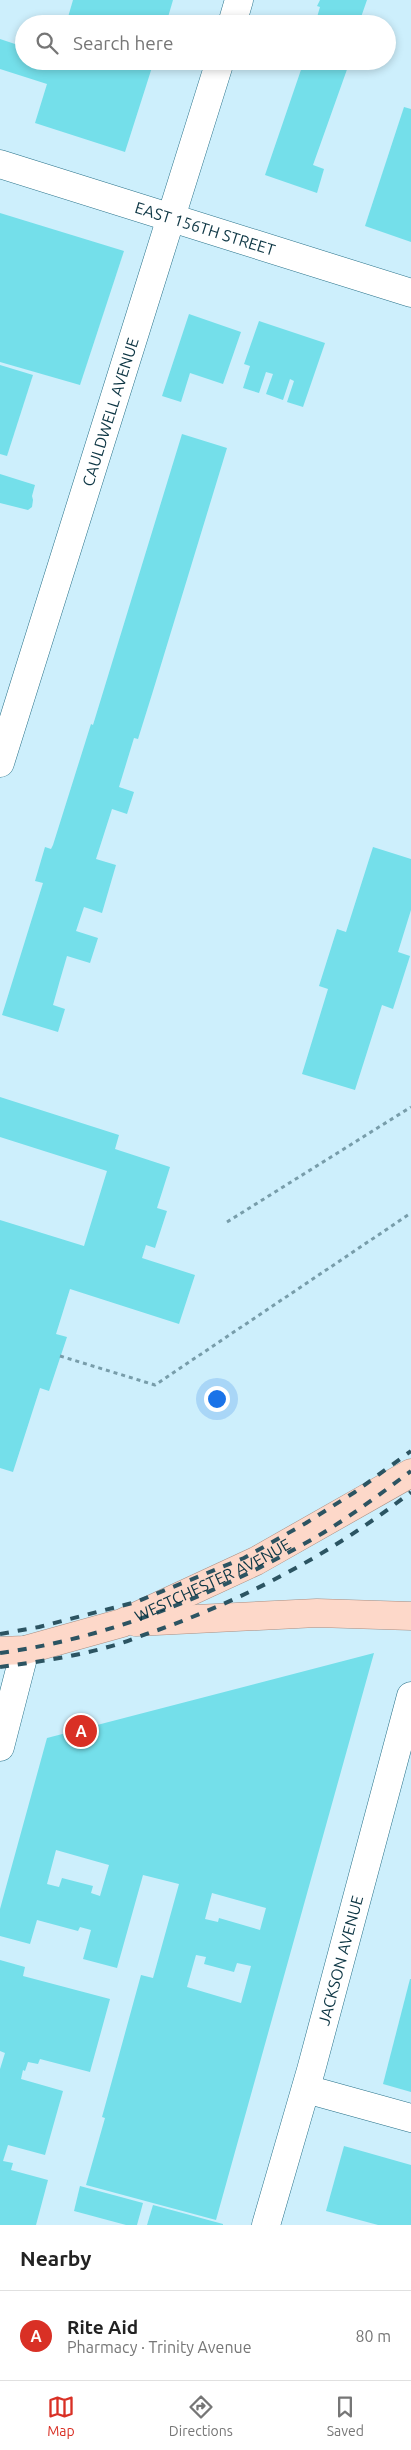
<!DOCTYPE html>
<meta charset="utf-8">
<style>
body{margin:0;font-family:Ubuntu,sans-serif;background:#f6f6f6;color:#222}
.you{position:absolute;left:216px;top:1398px;width:18px;height:18px;margin:-12px;border:4px solid #fff;border-radius:50%;background:#1a73e8;box-shadow:0 0 0 8px #1a73e833}
.badge{display:grid;place-items:center;width:32px;height:32px;border-radius:50%;background:#d93025;color:#fff;font-size:16px;font-weight:700}
.pin{position:absolute;translate:-50% -50%;border:2px solid #fff;box-shadow:0 1px 5px #0006}
.list{margin:0;padding:0;list-style:none}
h2{display:flex;justify-content:space-between;align-items:center;height:65px;margin:0;padding:0 20px;font-size:21px}
h2 small{font-size:16px;font-weight:400;color:#767676}
.list li{display:grid;grid-template-columns:32px 1fr auto;gap:15px;align-items:center;box-sizing:border-box;height:90px;padding:0 20px;border-top:1px solid #e0e0e0}
.list b{display:block;font-size:19px;white-space:nowrap}
.list p{margin:0;font-size:16px;white-space:nowrap;color:#767676}
.list em{font-size:16px;font-style:normal;color:#767676}
.icon{flex:none;width:28px;height:28px;fill:none;stroke:currentColor;stroke-width:2;stroke-linecap:round;stroke-linejoin:round}
.map{position:relative;flex:none;width:411px;height:2225px;overflow:hidden}
.search{position:absolute;background:#fff;box-shadow:0 2px 8px #0003;left:15px;right:15px;top:15px;height:55px;display:flex;align-items:center;gap:12px;box-sizing:border-box;padding:0 18px;border-radius:28px;color:#767676;font-size:19px}
.sheet{height:155px;background:#fff}
nav{display:flex;justify-content:space-around;align-items:center;box-sizing:border-box;height:70px;border-top:1px solid #e0e0e0;background:#fff;font-size:14px;color:#767676}
nav a{display:grid;justify-items:center;gap:2px}
nav .on{color:#d93025}
.map>svg:first-child{display:block}
.building{fill:#74dfea;fill-rule:evenodd}
.lines{fill:none;stroke-linecap:round;stroke-linejoin:round}
.minor-casing{stroke:#267088;stroke-width:29}
.major-casing{stroke:#a88e83;stroke-width:29}
.path{stroke:#789daa;stroke-width:3;stroke-dasharray:4 4;stroke-linecap:butt}
.minor{stroke:#fff;stroke-width:28}
.major{stroke:#fdd8c9;stroke-width:28}
.rail{stroke:#2c5462;stroke-width:4;stroke-dasharray:9 9;stroke-linecap:butt}
.labels{text-anchor:middle;stroke-width:5;stroke-linejoin:round;paint-order:stroke}
.street-label{font-size:16px;fill:#0d3644;stroke:#fff}
</style>
<div class="map">
<svg width="411" height="2225" viewBox="0 0 411 2225">
<rect width="100%" height="100%" fill="#cdeffc"/>
<g class="building">
<polygon points="73,0 173,0 166,24 66,24"/>
<polygon points="320,0 367,0 360,20 363,22 362,24 315,24 320,7 317,6"/>
<polygon points="0,39 24,47 24,61 154,61 125,152 35,123 47,84 0,69"/>
<polygon points="304,61 350,61 313,165 324,169 317,193 265,175"/>
<polygon points="404,107 411,109 411,242 365,226"/>
<polygon points="0,213 124,251 80,385 0,362"/>
<polygon points="189,314 241,332 223,384 190,373 181,402 162,396"/>
<polygon points="259,321 325,343 303,407 287,402 294,381 290,379 283,400 266,394 273,374 266,372 259,393 243,388 250,366 244,364"/>
<polygon points="0,365 33,375 7,456 0,454"/>
<polygon points="182,434 227,448 153,691 138,739 134,738 119,787 134,792 127,814 112,809 96,859 116,865 102,913 84,907 76,931 98,938 90,963 67,956 60,980 53,1005 65,1009 58,1032 2,1015 43,883 35,881 45,847 51,849 53,845 91,724 93,725"/>
<polygon points="0,474 35,485 32,496 33,500 32,507 28,510 0,503"/>
<polygon points="373,847 411,859 411,910 398,952 410,956 393,1009 382,1005 355,1090 302,1074 328,989 319,986 337,929 346,932"/>
<polygon points="0,1097 119,1135 115,1149 170,1167 157,1208 167,1211 155,1248 146,1245 142,1258 195,1275 179,1324 70,1289 56,1334 67,1337 49,1391 40,1388 13,1472 0,1468 0,1220 84,1246 107,1171 0,1137"/>
<path d="M374,1653L216,2220L86,2185L105,2118L102,2117L141,1975L153,1978L179,1884L143,1875L117,1968L83,1959L91,1930L80,1927L78,1931L37,1920L30,1944L0,1936V1909L47,1738ZM56,1850L109,1865L100,1896L91,1893L93,1886L62,1878L59,1887L47,1884ZM212,1893L266,1908L260,1930L219,1918L218,1922L205,1919ZM196,1955L206,1957L204,1964L234,1972L237,1963L251,1966L241,2003L187,1987Z"/>
<polygon points="0,1960 25,1967 23,1976 110,1999 90,2072 40,2059 38,2064 28,2062 25,2071 23,2070 21,2079 63,2091 45,2155 8,2145 3,2161 13,2163 11,2170 48,2180 36,2225 0,2225 0,2069 5,2053 0,2051"/>
<polygon points="410,1979 411,1979 411,2092 383,2084"/>
<polygon points="344,2146 411,2165 411,2225 378,2225 326,2211"/>
<polygon points="80,2186 143,2203 137,2225 126,2225 74,2211"/>
<polygon points="153,2205 223,2224 223,2225 147,2225"/>
</g>
<g class="lines">
<defs>
<g id="minor">
<polyline points="232,24 239,0"/>
<path id="s1" d="M0,164L411,293"/>
<path id="s2" d="M0,763L220,61"/>
<polyline points="0,1747 25,1650"/>
<polyline points="306,2089 411,2118"/>
<path id="s3" d="M266,2225L311,2070L411,1696"/>
</g>
<g id="major">
<polyline points="136,1622 317,1613 411,1616"/>
<path id="s4" d="M0,1651L25,1650L122,1623L256,1561L411,1473"/>
</g>
</defs>
<use href="#minor" class="minor-casing"/>
<use href="#major" class="major-casing"/>
<g class="path">
<polyline points="227,1222 411,1107"/>
<polyline points="60,1356 155,1385 411,1213"/>
</g>
<use href="#minor" class="minor"/>
<use href="#major" class="major"/>
<g class="rail">
<polyline points="0,1634 39,1627 136,1602 244,1558 306,1523 355,1492 411,1451"/>
<path d="M0,1653C110,1638 216,1594 311,1540C346,1520 379,1495 411,1471"/>
<path d="M0,1667C36,1662 73,1657 108,1647C125,1643 142,1635 158,1630C250,1597 334,1552 411,1492"/>
</g>
</g>
<g class="labels">
<g class="street-label">
<text dy="6" stroke="none"><textPath href="#s1" startOffset="215">EAST 156TH STREET</textPath></text>
<text dy="6" stroke="none"><textPath href="#s2" startOffset="368">CAULDWELL AVENUE</textPath></text>
<text dy="6" stroke="none"><textPath href="#s4" startOffset="226">WESTCHESTER AVENUE</textPath></text>
<text dy="6" stroke="none"><textPath href="#s3" startOffset="275">JACKSON AVENUE</textPath></text>
</g>
</g>
</svg>
<div class="you"></div>
<div class="pin badge" style="left:81px;top:1731px">A</div>
<div class="search"><svg class="icon" aria-label="search" viewBox="0 0 24 24"><circle cx="10" cy="10" r="6"/><path d="M15 15l6 6"/></svg>Search here</div>
</div>
<section class="sheet">
<h2>Nearby<small></small></h2>
<ul class="list">
<li><span class="badge">A</span><div><b>Rite Aid</b><p>Pharmacy · Trinity Avenue</p></div><em>80 m</em></li>
</ul>
</section>
<nav>
<a class="on"><svg class="icon" aria-label="map" viewBox="0 0 24 24"><path d="M3 6l6-2 6 2 6-2v14l-6 2-6-2-6 2zM9 4v14M15 6v14"/></svg>Map</a>
<a><svg class="icon" aria-label="directions" viewBox="0 0 24 24"><path d="M12 3l9 9-9 9-9-9zM9 14v-3h6M13 9l2 2-2 2"/></svg>Directions</a>
<a><svg class="icon" aria-label="saved" viewBox="0 0 24 24"><path d="M7 4h10v16l-5-4-5 4z"/></svg>Saved</a>
</nav>
